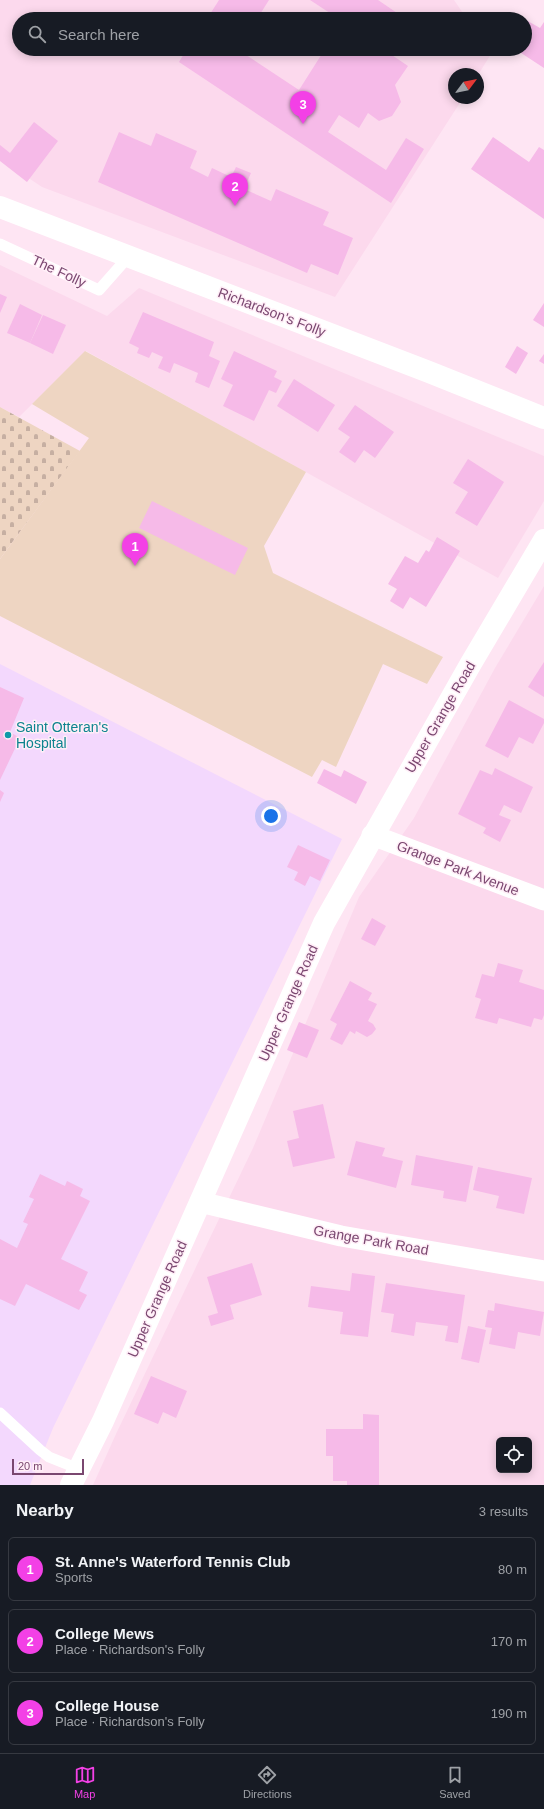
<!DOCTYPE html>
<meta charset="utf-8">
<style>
body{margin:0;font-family:Helvetica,sans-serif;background:#20242c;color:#f1f3f6}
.controls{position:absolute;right:12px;bottom:12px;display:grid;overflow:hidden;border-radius:6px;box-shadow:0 2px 10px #0003}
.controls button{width:36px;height:36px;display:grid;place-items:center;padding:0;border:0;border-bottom:1px solid #363941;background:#171b24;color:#f1f3f6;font:20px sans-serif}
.compass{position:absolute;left:448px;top:68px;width:36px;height:36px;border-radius:50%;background:#171b24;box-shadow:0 2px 10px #0003;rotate:58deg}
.scale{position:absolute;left:12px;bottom:10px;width:72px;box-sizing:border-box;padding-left:4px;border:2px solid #7a4770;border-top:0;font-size:11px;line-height:14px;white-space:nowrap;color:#7a4770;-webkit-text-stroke:3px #ffeef7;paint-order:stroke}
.you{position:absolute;left:271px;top:816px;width:14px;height:14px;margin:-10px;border:3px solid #fff;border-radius:50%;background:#1a73e8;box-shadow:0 0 0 6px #1a73e833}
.badge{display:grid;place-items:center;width:26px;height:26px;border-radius:50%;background:#f340e6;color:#fff;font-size:13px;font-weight:700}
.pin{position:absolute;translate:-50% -33px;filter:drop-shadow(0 1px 2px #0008)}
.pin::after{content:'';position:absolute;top:21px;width:14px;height:12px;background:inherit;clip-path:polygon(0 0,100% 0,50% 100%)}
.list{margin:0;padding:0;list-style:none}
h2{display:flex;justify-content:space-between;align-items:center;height:52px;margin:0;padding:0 16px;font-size:17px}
h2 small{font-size:13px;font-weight:400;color:#9ea1a6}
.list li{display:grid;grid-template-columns:26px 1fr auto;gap:12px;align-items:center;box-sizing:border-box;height:64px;margin:0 8px 8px;padding:0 8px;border:1px solid #363941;border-radius:6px}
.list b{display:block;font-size:15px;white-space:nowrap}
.list p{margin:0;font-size:13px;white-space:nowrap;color:#9ea1a6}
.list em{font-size:13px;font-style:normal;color:#9ea1a6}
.icon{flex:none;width:22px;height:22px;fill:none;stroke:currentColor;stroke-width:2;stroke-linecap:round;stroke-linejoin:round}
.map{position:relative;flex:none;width:544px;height:1485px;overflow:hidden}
.search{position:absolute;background:#171b24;box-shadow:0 2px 10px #0003;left:12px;right:12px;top:12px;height:44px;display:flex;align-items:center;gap:10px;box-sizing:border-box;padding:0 14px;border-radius:22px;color:#9ea1a6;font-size:15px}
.sheet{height:268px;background:#171b24}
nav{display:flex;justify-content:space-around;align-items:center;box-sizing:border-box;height:56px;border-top:1px solid #363941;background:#171b24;font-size:11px;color:#9ea1a6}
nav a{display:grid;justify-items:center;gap:2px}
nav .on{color:#f340e6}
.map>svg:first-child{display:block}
.residential{fill:#fcd9ed;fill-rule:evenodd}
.medical{fill:#f3d8fd}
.cemetery{fill:url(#cemetery-stones)}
.park{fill:#eed5c2}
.building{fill:#f6bae8}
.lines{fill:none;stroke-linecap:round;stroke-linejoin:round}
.lane{stroke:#fff;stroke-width:11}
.street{stroke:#fff;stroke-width:21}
.secondary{stroke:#fff;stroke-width:22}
.culture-dot{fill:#0f9aa8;stroke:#ffeef7;stroke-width:1.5}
.labels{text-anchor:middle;stroke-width:3;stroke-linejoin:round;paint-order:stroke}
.street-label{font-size:14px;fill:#7a4770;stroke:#ffeef7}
.culture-label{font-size:14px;fill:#0d838f;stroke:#ffeef7;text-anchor:start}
</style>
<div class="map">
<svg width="544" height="1485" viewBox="0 0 544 1485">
<defs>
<pattern id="cemetery-stones" width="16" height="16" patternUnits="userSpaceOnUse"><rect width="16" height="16" fill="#eed5c2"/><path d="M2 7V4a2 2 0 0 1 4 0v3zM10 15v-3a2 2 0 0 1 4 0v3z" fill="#c6afa2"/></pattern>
</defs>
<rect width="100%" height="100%" fill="#fee5f3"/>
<g class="residential">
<polygon points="0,0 454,0 467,19 19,19 19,49 487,49 491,54 478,75 454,74 454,98 463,98 335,297 42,187 0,159"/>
<polygon points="0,265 107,316 139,288 544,456 544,501 498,578 86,351 19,417 0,407"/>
<path d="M544,586V1485H93L116,1434L253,1148L359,897L414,818L495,668ZM499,1440H529V1470H499Z"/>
</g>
<polygon class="medical" points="0,664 342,839 53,1428 30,1485 0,1485"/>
<polygon class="cemetery" points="0,407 80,451 0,559"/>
<polygon class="park" points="85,351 306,472 264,546 273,573 443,657 427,684 383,664 336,767 322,760 312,777 0,616 0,559 89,438 32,404"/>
<g class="building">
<polygon points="219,0 269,0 257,19 207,19"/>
<polygon points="310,0 378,0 403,17 402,19 339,19"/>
<polygon points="526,20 540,28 544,22 544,68 515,49 525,49"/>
<polygon points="187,49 237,49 299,90 325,49 383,49 408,66 395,85 401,102 392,116 379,121 368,113 359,128 339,115 328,132 386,170 406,138 424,149 391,203 179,62"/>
<polygon points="34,122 58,141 27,182 0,161 0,145 10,153"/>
<polygon points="119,132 151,146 156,133 197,151 190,168 208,177 212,168 231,177 236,167 251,173 244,189 271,201 276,189 329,212 323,225 353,238 338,275 311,264 307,273 98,182"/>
<polygon points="493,137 529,162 539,147 544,150 544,219 471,169"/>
<polygon points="0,294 7,297 0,313"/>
<polygon points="544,303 544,327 533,320"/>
<polygon points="20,304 42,315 30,343 7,333"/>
<polygon points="143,312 214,342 209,356 220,361 209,388 195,382 198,373 174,363 170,373 158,368 163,357 152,352 149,358 137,353 139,348 129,343"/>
<polygon points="43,315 66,325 53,354 30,343"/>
<polygon points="517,346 528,353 516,374 505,367"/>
<polygon points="234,351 277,371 274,377 282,381 276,393 269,390 254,421 223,406 233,385 221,379"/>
<polygon points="544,354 544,364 539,361"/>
<polygon points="294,379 335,405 318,432 277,406"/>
<polygon points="355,405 394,432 375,458 364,450 355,463 339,452 350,437 338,429"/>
<polygon points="468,459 504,482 477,526 455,513 468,492 453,483"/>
<polygon points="152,501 248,548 235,575 139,528"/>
<polygon points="437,537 460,551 426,607 410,597 403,609 390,601 397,589 388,584 405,556 418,563 426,550 429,552"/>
<polygon points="544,662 544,697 528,687"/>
<polygon points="0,687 24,698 10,732 20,738 0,780"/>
<polygon points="509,700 544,719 544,723 533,744 519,737 508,758 485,746"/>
<polygon points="495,768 533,787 521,813 504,805 499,815 511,820 500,842 483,833 486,828 458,814 480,770 492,775"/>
<polygon points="324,769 341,777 344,770 367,782 356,804 317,783"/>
<polygon points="0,790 4,793 0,802"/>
<polygon points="298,845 330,860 320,881 310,876 305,886 294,880 298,872 287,867"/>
<polygon points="372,918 386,926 375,946 361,939"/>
<polygon points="498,963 523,970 519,982 544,990 544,1015 542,1020 534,1018 531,1027 499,1018 497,1024 475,1018 481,999 475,997 482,974 494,977"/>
<polygon points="350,981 372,993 368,1000 377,1004 368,1021 373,1024 376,1029 372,1034 367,1037 356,1031 355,1034 350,1031 342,1045 330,1039 337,1024 330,1020"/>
<polygon points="299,1022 319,1030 307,1058 287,1050"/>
<polygon points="323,1104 335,1158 293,1167 287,1141 299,1138 293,1111"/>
<polygon points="356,1141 385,1148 382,1156 403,1161 396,1188 347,1175"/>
<polygon points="416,1155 473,1166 466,1202 443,1198 444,1191 411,1185"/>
<polygon points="478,1167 532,1178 524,1214 496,1208 499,1196 473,1190"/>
<polygon points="40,1174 65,1186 67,1181 83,1189 80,1196 90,1201 61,1259 88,1272 79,1291 87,1295 79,1310 26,1284 15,1306 0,1299 0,1239 17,1248 28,1224 23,1222 34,1199 29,1197"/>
<polygon points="252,1263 262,1295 230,1305 234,1319 211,1326 208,1316 218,1313 207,1277"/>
<polygon points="352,1273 375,1276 368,1337 340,1334 343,1312 308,1307 311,1286 350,1291"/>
<polygon points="386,1283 465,1295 458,1343 445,1341 448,1326 416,1322 414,1336 391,1332 394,1314 381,1312"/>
<polygon points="495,1303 544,1312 540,1336 518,1332 515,1349 489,1344 492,1328 485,1327 488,1310 494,1311"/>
<polygon points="468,1326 486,1330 479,1363 461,1359"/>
<polygon points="151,1376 187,1391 176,1418 163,1412 158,1424 134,1414"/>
<polygon points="363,1414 379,1415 379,1485 347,1485 347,1481 333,1481 333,1456 326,1456 326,1429 363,1429"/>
</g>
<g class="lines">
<g class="lane">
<polyline points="0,244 99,290 129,256"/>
<polyline points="0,1413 40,1450 49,1457 79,1469"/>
</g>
<g class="street">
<polyline points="372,835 544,900"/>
<polyline points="200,1202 341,1236 544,1271"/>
</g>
<g class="secondary">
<polyline points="0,207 429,372 544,418"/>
<polyline points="71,1485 103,1421 324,923 470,665 544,540"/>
</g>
</g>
<circle class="culture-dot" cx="8" cy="735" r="4"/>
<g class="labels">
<g class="street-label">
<text transform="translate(59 271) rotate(25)" y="5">The Folly</text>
<text transform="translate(272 312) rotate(21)" y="5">Richardson's Folly</text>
<text transform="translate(440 717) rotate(-60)" y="5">Upper Grange Road</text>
<text transform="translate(458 868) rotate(21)" y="5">Grange Park Avenue</text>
<text transform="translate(288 1003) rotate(-66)" y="5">Upper Grange Road</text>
<text transform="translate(371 1240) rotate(10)" y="5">Grange Park Road</text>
<text transform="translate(157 1299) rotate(-66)" y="5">Upper Grange Road</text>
</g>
<g class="culture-label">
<text x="16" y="732">Saint Otteran's<tspan x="16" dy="16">Hospital</tspan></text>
</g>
</g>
</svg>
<div class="controls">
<button><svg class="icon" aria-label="locate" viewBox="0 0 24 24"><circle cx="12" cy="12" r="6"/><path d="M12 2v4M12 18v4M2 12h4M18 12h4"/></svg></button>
</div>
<svg class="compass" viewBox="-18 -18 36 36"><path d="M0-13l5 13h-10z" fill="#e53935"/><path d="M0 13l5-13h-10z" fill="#9ea1a6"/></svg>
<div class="scale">20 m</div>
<div class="you"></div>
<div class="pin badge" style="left:135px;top:566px">1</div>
<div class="pin badge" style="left:235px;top:206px">2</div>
<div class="pin badge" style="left:303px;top:124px">3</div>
<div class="search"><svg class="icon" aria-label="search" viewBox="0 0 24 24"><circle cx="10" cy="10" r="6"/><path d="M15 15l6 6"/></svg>Search here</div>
</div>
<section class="sheet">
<h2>Nearby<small>3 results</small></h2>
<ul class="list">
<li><span class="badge">1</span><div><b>St. Anne's Waterford Tennis Club</b><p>Sports</p></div><em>80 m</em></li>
<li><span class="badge">2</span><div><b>College Mews</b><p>Place · Richardson's Folly</p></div><em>170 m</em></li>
<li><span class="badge">3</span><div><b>College House</b><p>Place · Richardson's Folly</p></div><em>190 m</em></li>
</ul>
</section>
<nav>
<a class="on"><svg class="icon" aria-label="map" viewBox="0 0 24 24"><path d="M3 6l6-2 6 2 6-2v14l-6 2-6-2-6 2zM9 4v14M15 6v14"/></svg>Map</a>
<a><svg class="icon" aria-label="directions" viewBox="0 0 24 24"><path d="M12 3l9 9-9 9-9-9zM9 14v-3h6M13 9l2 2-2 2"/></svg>Directions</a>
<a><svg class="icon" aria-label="saved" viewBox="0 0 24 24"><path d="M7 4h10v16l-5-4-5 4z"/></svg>Saved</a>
</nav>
